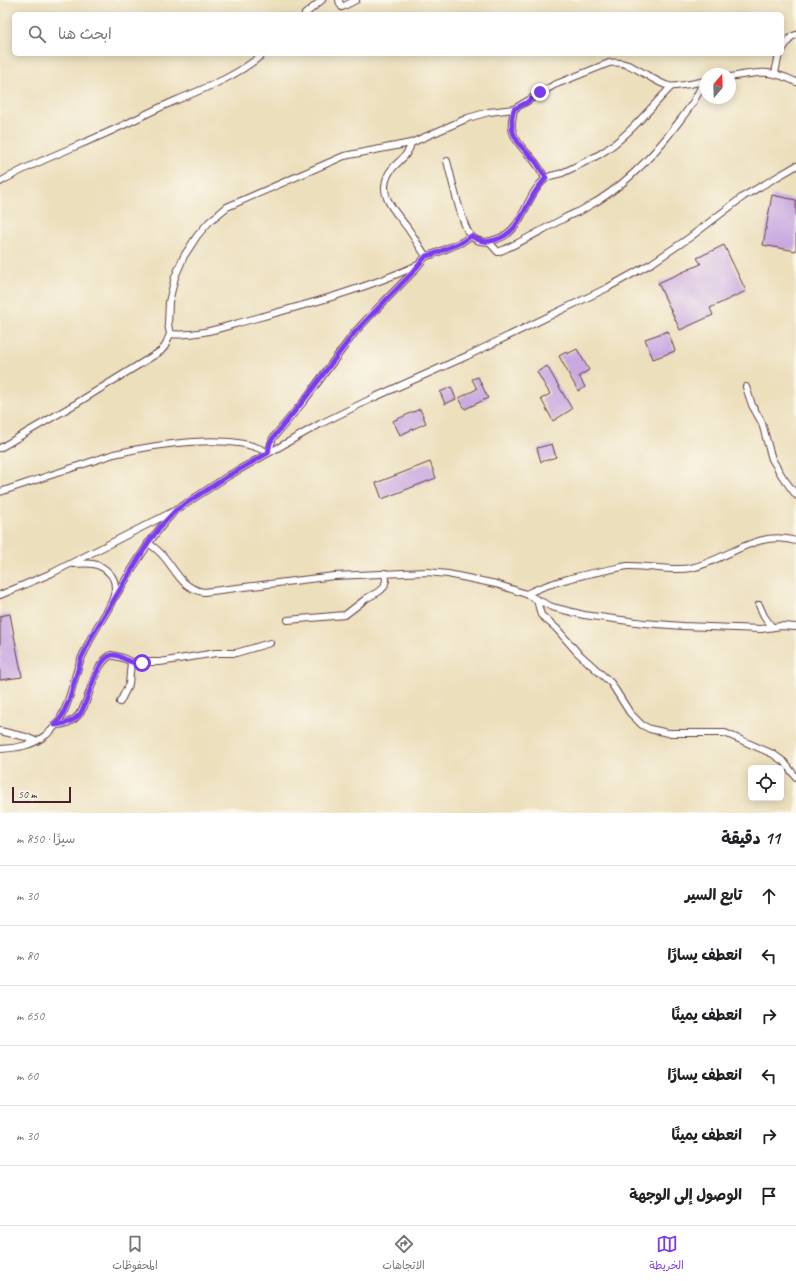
<!DOCTYPE html>
<html lang="ar">
<meta charset="utf-8">
<style>
body{margin:0;font-family:Caveat,"Playpen Sans Arabic",sans-serif;background:#f2f2f2;color:#202124;direction:rtl}
.controls{position:absolute;right:12px;bottom:12px;display:grid;overflow:hidden;border-radius:6px;box-shadow:0 2px 10px #0003}
.controls button{width:36px;height:36px;display:grid;place-items:center;padding:0;border:0;border-bottom:1px solid #e0e0e0;background:#fff;color:#202124;font:20px sans-serif}
.compass{position:absolute;left:700px;top:68px;width:36px;height:36px;border-radius:50%;background:#fff;box-shadow:0 2px 10px #0003;rotate:19deg}
.scale{position:absolute;left:12px;bottom:10px;width:59px;box-sizing:border-box;padding-left:4px;border:2px solid #4a1f2b;border-top:0;font-size:11px;line-height:14px;white-space:nowrap;color:#4a1f2b;-webkit-text-stroke:3px #fbf7ec;paint-order:stroke}
.stop{position:absolute;width:12px;height:12px;margin:-9px;border:3px solid #7c3aed;border-radius:50%;background:#fff}
.stop.end{background:#7c3aed;border-color:#fff;box-shadow:0 1px 4px #0008}
.list{margin:0;padding:0;list-style:none}
h2{display:flex;justify-content:space-between;align-items:center;height:52px;margin:0;padding:0 16px;font-size:17px}
h2 small{font-size:13px;font-weight:400;color:#757577}
.list li{display:grid;grid-template-columns:26px 1fr auto;gap:12px;align-items:center;box-sizing:border-box;height:60px;padding:0 16px;border-top:1px solid #e0e0e0}
.list b{display:block;font-size:15px;white-space:nowrap}
.list em{font-size:13px;font-style:normal;color:#757577}
.icon{flex:none;width:22px;height:22px;fill:none;stroke:currentColor;stroke-width:2;stroke-linecap:round;stroke-linejoin:round}
.map{position:relative;flex:none;width:796px;height:813px;overflow:hidden;direction:ltr}
.search{position:absolute;background:#fff;box-shadow:0 2px 10px #0003;left:12px;right:12px;top:12px;height:44px;display:flex;align-items:center;gap:10px;box-sizing:border-box;padding:0 14px;border-radius:6px;color:#757577;font-size:15px}
.sheet{height:412px;background:#fff}
nav{display:flex;justify-content:space-around;align-items:center;box-sizing:border-box;height:56px;border-top:1px solid #e0e0e0;background:#fff;font-size:11px;color:#757577}
nav a{display:grid;justify-items:center;gap:2px}
nav .on{color:#7c3aed}
.map>svg:first-child{display:block}
.building{fill:#c9a9e0}
.lines{fill:none;stroke-linecap:round;stroke-linejoin:round}
.minor-casing{stroke:#623c41;stroke-width:8}
.minor{stroke:#fff;stroke-width:6}
.route{stroke:#7c3aed;stroke-width:5}
</style>
<div class="map">
<svg width="796" height="813" viewBox="0 0 796 813">
<rect width="100%" height="100%" fill="#fbf7ec"/>
<filter id="ink" filterUnits="userSpaceOnUse"><feTurbulence type="fractalNoise" baseFrequency=".025" numOctaves="2"/><feDisplacementMap in="SourceGraphic" scale="8" xChannelSelector="R" yChannelSelector="G"/><feConvolveMatrix kernelMatrix="1 2 1 2 8 2 1 2 1" color-interpolation-filters="sRGB"/></filter>
<filter id="wash" filterUnits="userSpaceOnUse"><feTurbulence type="fractalNoise" baseFrequency=".012" numOctaves="4" result="noise"/><feDisplacementMap in="SourceGraphic" scale="16" xChannelSelector="R" yChannelSelector="G"/><feGaussianBlur stdDeviation="0.9" result="paint"/><feColorMatrix in="noise" values="0 0 0 0 0 0 0 0 0 0 0 0 0 0 0 0 0 1.4 0 .05"/><feComposite in="paint" operator="in"/></filter>
<g filter="url(#wash)">
<rect width="100%" height="100%" fill="#ecdfbc"/>
<g id="blocks">
<g class="building">
<polygon points="772,195 796,200 796,251 763,245"/>
<polygon points="724,245 746,291 710,308 713,315 680,330 658,283 701,264 697,258"/>
<polygon points="668,331 675,351 653,359 645,339"/>
<polygon points="577,349 589,370 579,376 585,387 578,391 559,356 566,352 567,354"/>
<polygon points="547,366 572,409 553,421 541,399 550,394 537,372"/>
<polygon points="478,377 488,398 465,409 459,398 477,389 472,379"/>
<polygon points="451,387 456,399 445,404 440,392"/>
<polygon points="420,409 426,423 400,435 393,421"/>
<polygon points="552,444 556,457 541,462 537,448"/>
<polygon points="430,462 436,478 382,499 376,483"/>
<polygon points="10,614 22,677 0,680 0,616"/>
</g>
</g>
</g>
<g filter="url(#ink)">
<use href="#blocks" fill-opacity="0" stroke="#623c41" stroke-width="1"/>
<g class="lines">
<defs>
<g id="minor">
<polyline points="339,0 340,4 342,7 356,0"/>
<polyline points="305,14 322,0"/>
<polyline points="782,50 791,37 796,35"/>
<polyline points="775,73 779,54"/>
<path d="M730,77C758,72 770,69 796,82"/>
<path d="M514,109C513,115 511,122 512,128C514,142 527,152 535,162C539,167 542,172 545,178"/>
<path d="M411,143C408,159 394,162 388,175C377,197 398,214 409,230C415,239 420,248 426,256"/>
<path d="M447,161C451,176 462,227 471,236C477,242 486,243 494,240C503,238 510,233 516,225C526,211 531,191 545,179C549,175 557,175 562,173C575,167 588,161 600,154C628,137 648,110 671,87"/>
<path d="M0,182C35,161 74,148 111,131C133,121 155,109 177,100C208,87 237,76 263,54"/>
<path d="M489,242L498,252C521,243 541,230 563,219C571,214 580,212 587,207C623,188 654,155 678,123C688,110 698,97 703,81"/>
<path d="M170,334C199,337 226,326 253,319C309,304 365,289 418,265"/>
<polyline points="746,387 752,405 762,423 769,449 772,459 782,476 796,495"/>
<path d="M0,448L77,403L161,351L165,346L170,334L168,324L169,302L175,277L184,256L197,236L209,222L227,207L344,156L411,143L468,118L489,112L514,109L554,85L609,63C633,59 647,80 669,86C675,88 698,82 706,81"/>
<polyline points="268,453 273,438 304,401 355,332 368,318 413,272 426,256 434,254 462,242 471,236"/>
<path d="M0,492L114,454C153,445 234,431 268,453"/>
<path d="M148,543C154,547 160,552 165,558C177,573 183,589 204,592L334,576L427,572L448,574L496,584L526,594L552,607L584,615L644,623L683,626L761,629L781,626L796,627"/>
<path d="M526,594C557,579 593,573 627,566C648,565 670,572 691,568C728,560 755,529 796,541"/>
<polyline points="0,595 52,573 176,510 228,476 320,424 375,397 467,356 607,288 652,263 689,238 744,196 796,166"/>
<path d="M115,597C133,568 149,539 172,514"/>
<polyline points="537,600 541,615 556,628 577,652 611,683 630,713 642,725 650,729 668,733 725,733 773,754 784,762 796,777"/>
<polyline points="759,605 764,616 772,627"/>
<polyline points="288,620 345,615 367,598 380,591 384,587 386,580 385,573"/>
<polyline points="120,702 129,684 131,662"/>
<path d="M55,725C61,725 66,724 71,721C92,711 88,669 111,655L123,658L131,662H160L216,653H236L270,643"/>
<polyline points="0,731 26,737 35,741"/>
<path d="M0,749C17,748 32,746 46,735C69,718 71,684 81,659C85,651 89,642 93,634C100,621 115,603 115,588C115,583 113,577 110,574C100,562 88,563 74,564"/>
</g>
</defs>
<use href="#minor" class="minor-casing"/>
<use href="#minor" class="minor"/>
</g>
</g>
<g class="lines" filter="url(#ink)">
<path class="route" d="M142,663C139,663 135,663 132,662C125,661 120,654 112,655C95,659 89,702 80,714C73,722 65,724 55,725L62,716L69,700L81,659L92,636L148,543L161,526L176,510L228,476L268,453L270,443L273,438L304,400L355,332L413,272L426,256L434,254L462,242L471,236C480,241 485,243 495,240C516,234 521,216 531,199C535,191 540,185 546,178L536,162L519,144L514,135L512,129V118L514,109L526,103L540,92"/>
</g>
</svg>
<div class="controls">
<button><svg class="icon" aria-label="locate" viewBox="0 0 24 24"><circle cx="12" cy="12" r="6"/><path d="M12 2v4M12 18v4M2 12h4M18 12h4"/></svg></button>
</div>
<svg class="compass" viewBox="-18 -18 36 36"><path d="M0-13l5 13h-10z" fill="#e53935"/><path d="M0 13l5-13h-10z" fill="#757577"/></svg>
<div class="scale">50 m</div>
<div class="stop" style="left:142px;top:663px"></div>
<div class="stop end" style="left:540px;top:92px"></div>
<div class="search"><svg class="icon" aria-label="search" viewBox="0 0 24 24"><circle cx="10" cy="10" r="6"/><path d="M15 15l6 6"/></svg>ابحث هنا</div>
</div>
<section class="sheet">
<h2>11 دقيقة<small>سيرًا · 850 m</small></h2>
<ul class="list">
<li><svg class="icon" aria-label="ahead" viewBox="0 0 24 24"><path d="M12 20V5M6 11l6-6 6 6"/></svg><div><b>تابع السير</b></div><em>30 m</em></li>
<li><svg class="icon" aria-label="left" viewBox="0 0 24 24"><path d="M17 20v-9H6M10 6l-5 5 5 5"/></svg><div><b>انعطف يسارًا</b></div><em>80 m</em></li>
<li><svg class="icon" aria-label="right" viewBox="0 0 24 24"><path d="M7 20v-9h11M14 6l5 5-5 5"/></svg><div><b>انعطف يمينًا</b></div><em>650 m</em></li>
<li><svg class="icon" aria-label="left" viewBox="0 0 24 24"><path d="M17 20v-9H6M10 6l-5 5 5 5"/></svg><div><b>انعطف يسارًا</b></div><em>60 m</em></li>
<li><svg class="icon" aria-label="right" viewBox="0 0 24 24"><path d="M7 20v-9h11M14 6l5 5-5 5"/></svg><div><b>انعطف يمينًا</b></div><em>30 m</em></li>
<li><svg class="icon" aria-label="arrive" viewBox="0 0 24 24"><path d="M6 21V4h12l-3 4 3 4H6"/></svg><div><b>الوصول إلى الوجهة</b></div></li>
</ul>
</section>
<nav>
<a class="on"><svg class="icon" aria-label="map" viewBox="0 0 24 24"><path d="M3 6l6-2 6 2 6-2v14l-6 2-6-2-6 2zM9 4v14M15 6v14"/></svg>الخريطة</a>
<a><svg class="icon" aria-label="directions" viewBox="0 0 24 24"><path d="M12 3l9 9-9 9-9-9zM9 14v-3h6M13 9l2 2-2 2"/></svg>الاتجاهات</a>
<a><svg class="icon" aria-label="saved" viewBox="0 0 24 24"><path d="M7 4h10v16l-5-4-5 4z"/></svg>المحفوظات</a>
</nav>
